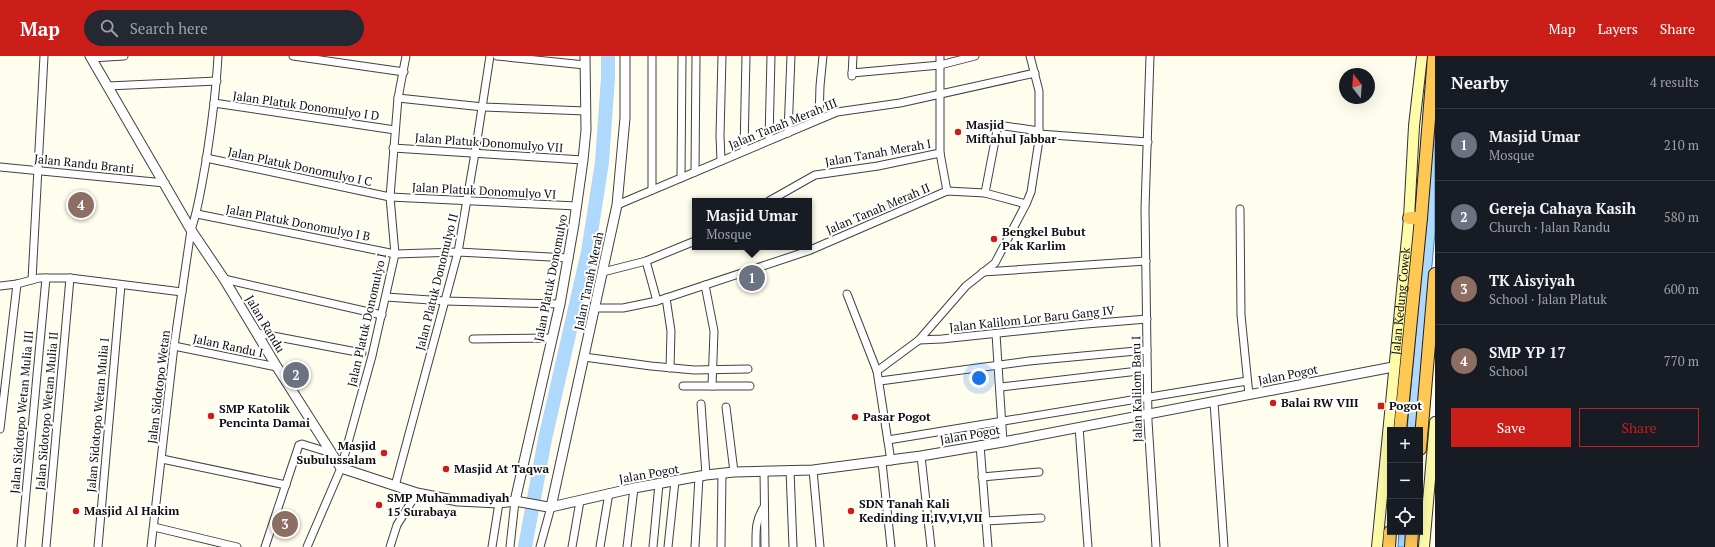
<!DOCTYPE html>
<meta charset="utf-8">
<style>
body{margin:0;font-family:"PT Serif",serif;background:#242831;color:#f1f3f6}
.controls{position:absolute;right:12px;bottom:12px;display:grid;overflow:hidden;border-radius:0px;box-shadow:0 4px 16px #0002}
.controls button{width:36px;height:36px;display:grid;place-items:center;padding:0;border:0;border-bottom:1px solid #363941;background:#171b24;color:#f1f3f6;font:20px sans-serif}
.compass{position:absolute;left:1339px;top:12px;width:36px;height:36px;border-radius:50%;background:#171b24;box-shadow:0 4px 16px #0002;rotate:343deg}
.you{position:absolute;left:979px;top:322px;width:14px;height:14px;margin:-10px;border:3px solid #fff;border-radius:50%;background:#1a73e8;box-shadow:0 0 0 6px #1a73e833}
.badge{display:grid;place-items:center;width:26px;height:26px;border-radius:50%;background:#cb1e18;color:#fff;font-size:13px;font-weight:700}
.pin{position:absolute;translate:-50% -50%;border:2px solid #fff;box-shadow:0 1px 4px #0006}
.popup{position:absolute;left:692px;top:142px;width:120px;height:52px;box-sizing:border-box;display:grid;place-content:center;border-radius:0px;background:#171b24;filter:drop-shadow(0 1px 3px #0005);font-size:13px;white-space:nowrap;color:#9ea1a6}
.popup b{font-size:15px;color:#f1f3f6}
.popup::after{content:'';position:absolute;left:50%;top:100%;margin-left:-8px;border:8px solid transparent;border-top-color:#171b24}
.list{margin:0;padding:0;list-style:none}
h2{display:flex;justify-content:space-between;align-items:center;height:52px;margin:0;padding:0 16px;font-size:17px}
h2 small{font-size:13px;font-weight:400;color:#9ea1a6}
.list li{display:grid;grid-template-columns:26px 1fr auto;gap:12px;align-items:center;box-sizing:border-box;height:72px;padding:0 16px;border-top:1px solid #363941}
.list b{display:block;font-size:15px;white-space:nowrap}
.list p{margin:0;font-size:13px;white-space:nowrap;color:#9ea1a6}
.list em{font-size:13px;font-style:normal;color:#9ea1a6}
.actions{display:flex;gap:8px;padding:12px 16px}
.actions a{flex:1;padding:9px 0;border:1px solid #cb1e18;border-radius:0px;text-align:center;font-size:14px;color:#cb1e18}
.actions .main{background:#cb1e18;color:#fff}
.icon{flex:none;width:22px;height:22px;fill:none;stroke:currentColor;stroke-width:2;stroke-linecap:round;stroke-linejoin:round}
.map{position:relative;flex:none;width:1435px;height:491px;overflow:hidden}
header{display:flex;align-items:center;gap:24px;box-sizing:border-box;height:56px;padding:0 20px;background:#cb1e18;color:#fff}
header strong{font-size:19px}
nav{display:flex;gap:22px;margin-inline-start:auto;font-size:14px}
.search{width:280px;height:36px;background:#242831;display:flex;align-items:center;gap:10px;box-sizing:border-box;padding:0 14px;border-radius:22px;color:#9ea1a6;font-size:15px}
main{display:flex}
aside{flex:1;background:#171b24}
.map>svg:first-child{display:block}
.water{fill:#aed8fc;stroke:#2e88da}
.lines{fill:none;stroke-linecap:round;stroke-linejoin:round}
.river{stroke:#aed8fc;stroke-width:14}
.minor-casing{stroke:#414141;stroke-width:9}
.tertiary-casing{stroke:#414141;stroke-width:11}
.secondary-casing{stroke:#303030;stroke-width:12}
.trunk-casing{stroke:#1f1f1f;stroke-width:14}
.minor{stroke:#fff;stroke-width:7}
.tertiary{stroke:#fff;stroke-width:9}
.secondary{stroke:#fffca9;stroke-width:10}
.trunk{stroke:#ffc855;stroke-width:12}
.poi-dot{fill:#cb1e18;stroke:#fff;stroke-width:1.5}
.labels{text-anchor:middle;stroke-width:4;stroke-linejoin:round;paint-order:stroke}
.street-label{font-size:12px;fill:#0e0e0e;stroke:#fff}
.poi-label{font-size:12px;font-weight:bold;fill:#0e0e0e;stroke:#fff;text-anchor:start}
</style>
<header>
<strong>Map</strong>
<div class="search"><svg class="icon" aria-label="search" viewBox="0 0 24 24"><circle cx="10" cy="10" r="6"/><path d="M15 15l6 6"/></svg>Search here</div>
<nav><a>Map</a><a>Layers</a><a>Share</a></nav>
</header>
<main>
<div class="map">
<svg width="1435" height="491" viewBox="0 0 1435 491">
<rect width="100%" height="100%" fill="#fffdee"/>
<g class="water">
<polygon points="1435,68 1435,176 1417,374 1407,374"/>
<polygon points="1399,476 1408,476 1407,491 1398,491"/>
</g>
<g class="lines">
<polyline class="river" points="525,491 545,383 588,196 602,106 608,22 608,0"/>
<defs>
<g id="minor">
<polyline points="293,0 404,16"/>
<polyline points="497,0 585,9"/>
<polyline points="652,0 652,134"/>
<polyline points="940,0 940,97 947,135"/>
<polyline points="1150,0 1145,153 1148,365 1156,491"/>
<polyline points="91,2 124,0"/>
<polyline points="852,17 940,9 975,0"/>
<polyline points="852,20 853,0"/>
<polyline points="108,30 217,25"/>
<polyline points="398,42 483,51 586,55"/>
<polyline points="214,47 395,74"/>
<polyline points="819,63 820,30 823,0"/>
<polyline points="788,77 791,0"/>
<polyline points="1039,78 1148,86"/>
<polyline points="769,84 771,0"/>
<polyline points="393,92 583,104"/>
<polyline points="744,95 746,0"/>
<polyline points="206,102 390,141 577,150"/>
<polyline points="721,105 720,80 722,0"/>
<polyline points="0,111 165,127"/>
<polyline points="695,116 696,0"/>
<polyline points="681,122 682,0"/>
<polyline points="985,137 998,69 1039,75"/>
<polyline points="769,145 815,119 878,110 940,97"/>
<polyline points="617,149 837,56 900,47 1035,17"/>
<polyline points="1240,153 1241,259 1249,339"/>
<polyline points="197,158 395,198 458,196 569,202"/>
<polyline points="646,205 657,245"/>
<polyline points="603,216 646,205 695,185"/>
<polyline points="983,216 1146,205"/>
<polyline points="224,223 382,259"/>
<polyline points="32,224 44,0"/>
<polyline points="705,229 714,275 712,330 750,330"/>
<polyline points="0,230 17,228 39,222 70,222 182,236"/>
<polyline points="847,238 877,315"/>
<polyline points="386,241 445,245 560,248"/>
<polyline points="666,242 671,275 670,312"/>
<polyline points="595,252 623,252 657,245 808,195 947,135 985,137 1026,148"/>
<polyline points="257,277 362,297"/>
<polyline points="996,278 1003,386"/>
<polyline points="473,283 552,282"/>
<polyline points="919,284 942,283 1086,268 1147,263"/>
<polyline points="174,290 277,311"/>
<polyline points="584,301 651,310 694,314 748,313"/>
<polyline points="880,325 1029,305 1147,294"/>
<polyline points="683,330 712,330"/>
<polyline points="1001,331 1147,314"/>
<polyline points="1214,346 1224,491"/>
<polyline points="701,348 706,419"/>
<polyline points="726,351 734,416"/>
<polyline points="1079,371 1088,491"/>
<polyline points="0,373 17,228"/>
<polyline points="888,384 1247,325"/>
<polyline points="980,389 988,491"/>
<polyline points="921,400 931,491"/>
<polyline points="162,403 286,429"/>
<polyline points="891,405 877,315 919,284 966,230 995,207 1026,148 1031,136 1039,84 1039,35 1030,0"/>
<polyline points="882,406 891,491"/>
<polyline points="790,414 793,491"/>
<polyline points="813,414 820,491"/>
<polyline points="764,415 765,491"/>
<polyline points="982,421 1039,416"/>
<polyline points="395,430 458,196 475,97 490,0"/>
<polyline points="986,465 1041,462"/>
<polyline points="154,471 237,491"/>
<polyline points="21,491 46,222"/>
<polyline points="46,491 70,222"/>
<polyline points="98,491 121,229"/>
<path d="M151,491L174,290L191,174C198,154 201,132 205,111C211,74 216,37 218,0"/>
<polyline points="265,491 299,389 302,388 331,397"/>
<polyline points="307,491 341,412 372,300 395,198 390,141 398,42 406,0"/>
<polyline points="390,491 397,469 417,437"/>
<polyline points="492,491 499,447"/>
<polyline points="510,491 515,445"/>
<polyline points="540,491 551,451 548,451"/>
<polyline points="572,491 580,445"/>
<polyline points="600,491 609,437"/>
<polyline points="627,491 634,432"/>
<polyline points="653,491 659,428"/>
<polyline points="668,491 675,425"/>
<polyline points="695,491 699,421"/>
<polyline points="721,491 722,417"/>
<path d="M756,491C756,475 755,465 764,451"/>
</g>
<g id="tertiary">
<polyline points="90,0 191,174 224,223 277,311 341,412 417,437 458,445 499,447 515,445 548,451"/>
<polyline points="625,0 625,62 617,149 551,451 634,432 706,419 734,416 813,414 921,400 1003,386 1393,311"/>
<polyline points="515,445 560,248 574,168 583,104 586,74 585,0"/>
</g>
<g id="secondary">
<path id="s1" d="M1377,491L1409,162L1414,70L1422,0"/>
<polyline points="1424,491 1435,366"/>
</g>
<g id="trunk">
<polyline points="1409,162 1421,162"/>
<polyline points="1400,374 1421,162 1434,0"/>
<polyline points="1420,393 1435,218"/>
<polyline points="1389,491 1390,476"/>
<polyline points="1411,491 1412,476"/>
</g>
</defs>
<use href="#minor" class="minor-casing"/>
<use href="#tertiary" class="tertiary-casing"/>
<use href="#secondary" class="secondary-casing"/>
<use href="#trunk" class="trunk-casing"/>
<use href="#minor" class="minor"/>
<use href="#tertiary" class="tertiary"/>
<use href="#secondary" class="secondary"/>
<use href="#trunk" class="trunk"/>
</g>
<g class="poi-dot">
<circle cx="958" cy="76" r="4"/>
<circle cx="994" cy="183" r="4"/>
<circle cx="1273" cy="347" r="4"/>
<rect x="1377" y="346" width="8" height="8" rx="2"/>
<circle cx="211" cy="360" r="4"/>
<circle cx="855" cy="361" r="4"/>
<circle cx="384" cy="397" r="4"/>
<circle cx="446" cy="413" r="4"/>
<circle cx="379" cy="449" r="4"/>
<circle cx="76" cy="455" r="4"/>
<circle cx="851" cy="455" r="4"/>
</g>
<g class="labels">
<g class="street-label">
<text transform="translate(306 50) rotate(8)" y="4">Jalan Platuk Donomulyo I D</text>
<text transform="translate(783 68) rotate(-22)" y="4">Jalan Tanah Merah III</text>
<text transform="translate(489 87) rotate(4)" y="4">Jalan Platuk Donomulyo VII</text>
<text transform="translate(878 97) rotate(-10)" y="4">Jalan Tanah Merah I</text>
<text transform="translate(84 108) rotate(6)" y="4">Jalan Randu Branti</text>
<text transform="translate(300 111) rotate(12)" y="4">Jalan Platuk Donomulyo I C</text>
<text transform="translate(484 135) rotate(3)" y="4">Jalan Platuk Donomulyo VI</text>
<text transform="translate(878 153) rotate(-23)" y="4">Jalan Tanah Merah II</text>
<text transform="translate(298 167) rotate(11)" y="4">Jalan Platuk Donomulyo I B</text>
<text transform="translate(551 222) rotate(-79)" y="4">Jalan Platuk Donomulyo</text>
<text transform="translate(589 225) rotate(-78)" y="4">Jalan Tanah Merah</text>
<text transform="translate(437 226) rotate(-76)" y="4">Jalan Platuk Donomulyo II</text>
<text dy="4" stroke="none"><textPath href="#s1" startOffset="247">Jalan Kedung Cowek</textPath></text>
<text transform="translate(1032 263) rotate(-6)" y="4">Jalan Kalilom Lor Baru Gang IV</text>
<text transform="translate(367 264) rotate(-77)" y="4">Jalan Platuk Donomulyo I</text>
<text transform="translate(265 268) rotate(59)" y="4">Jalan Randu</text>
<text transform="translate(228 290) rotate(12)" y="4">Jalan Randu I</text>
<text transform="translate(1288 319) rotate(-11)" y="4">Jalan Pogot</text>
<text transform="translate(159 331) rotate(-83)" y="4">Jalan Sidotopo Wetan</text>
<text transform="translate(1137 333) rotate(-91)" y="4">Jalan Kalilom Baru I</text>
<text transform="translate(47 355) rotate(-85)" y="4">Jalan Sidotopo Wetan Mulia II</text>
<text transform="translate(22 356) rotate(-85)" y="4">Jalan Sidotopo Wetan Mulia III</text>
<text transform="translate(98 359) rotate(-85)" y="4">Jalan Sidotopo Wetan Mulia I</text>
<text transform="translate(970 379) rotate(-10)" y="4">Jalan Pogot</text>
<text transform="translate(649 418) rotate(-10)" y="4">Jalan Pogot</text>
</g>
<g class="poi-label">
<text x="966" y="73">Masjid<tspan x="966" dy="14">Miftahul Jabbar</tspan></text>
<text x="1002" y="180">Bengkel Bubut<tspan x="1002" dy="14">Pak Karlim</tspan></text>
<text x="1281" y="351">Balai RW VIII</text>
<text x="1389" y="354">Pogot</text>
<text x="219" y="357">SMP Katolik<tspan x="219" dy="14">Pencinta Damai</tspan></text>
<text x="863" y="365">Pasar Pogot</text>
<text x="376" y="394" text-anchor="end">Masjid<tspan x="376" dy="14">Subulussalam</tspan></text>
<text x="454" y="417">Masjid At Taqwa</text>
<text x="387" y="446">SMP Muhammadiyah<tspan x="387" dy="14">15 Surabaya</tspan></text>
<text x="859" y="452">SDN Tanah Kali<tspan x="859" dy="14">Kedinding II,IV,VI,VII</tspan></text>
<text x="84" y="459">Masjid Al Hakim</text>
</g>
</g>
</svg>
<div class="controls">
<button>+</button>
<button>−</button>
<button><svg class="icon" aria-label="locate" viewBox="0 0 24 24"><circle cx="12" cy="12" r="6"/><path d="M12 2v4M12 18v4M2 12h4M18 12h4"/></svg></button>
</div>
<svg class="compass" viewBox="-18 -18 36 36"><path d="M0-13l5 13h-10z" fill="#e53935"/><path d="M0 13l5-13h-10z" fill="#9ea1a6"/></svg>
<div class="you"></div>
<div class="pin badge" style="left:752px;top:222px;background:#6b7280">1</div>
<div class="popup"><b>Masjid Umar</b>Mosque</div>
<div class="pin badge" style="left:296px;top:319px;background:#6b7280">2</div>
<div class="pin badge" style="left:285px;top:468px;background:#8d6e63">3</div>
<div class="pin badge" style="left:81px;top:149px;background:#8d6e63">4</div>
</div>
<aside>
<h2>Nearby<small>4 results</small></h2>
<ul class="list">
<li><span class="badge" style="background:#6b7280">1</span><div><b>Masjid Umar</b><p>Mosque</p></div><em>210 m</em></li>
<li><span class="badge" style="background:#6b7280">2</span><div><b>Gereja Cahaya Kasih</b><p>Church · Jalan Randu</p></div><em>580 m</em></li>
<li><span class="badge" style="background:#8d6e63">3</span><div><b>TK Aisyiyah</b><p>School · Jalan Platuk</p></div><em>600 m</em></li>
<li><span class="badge" style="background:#8d6e63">4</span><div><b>SMP YP 17</b><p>School</p></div><em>770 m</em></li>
</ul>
<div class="actions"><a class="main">Save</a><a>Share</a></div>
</aside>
</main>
